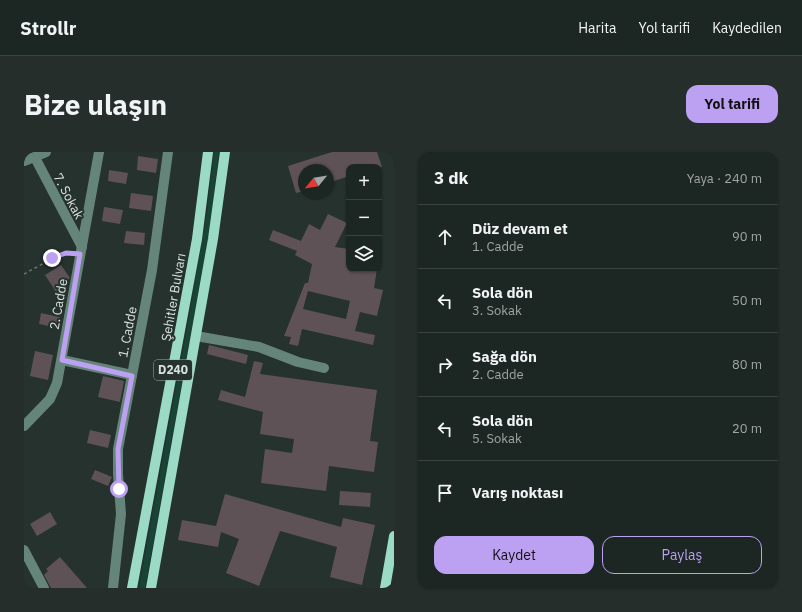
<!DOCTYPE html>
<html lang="tr">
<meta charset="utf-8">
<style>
body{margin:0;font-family:"IBM Plex Sans",sans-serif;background:#252e2a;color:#f1f3f6}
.controls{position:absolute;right:12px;top:12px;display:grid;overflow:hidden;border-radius:8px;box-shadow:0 1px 3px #0004}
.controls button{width:36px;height:36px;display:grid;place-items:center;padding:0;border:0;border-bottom:1px solid #3a4340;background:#1c2622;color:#f1f3f6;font:20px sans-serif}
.compass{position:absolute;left:274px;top:12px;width:36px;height:36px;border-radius:50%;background:#1c2622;box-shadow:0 1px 3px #0004;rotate:240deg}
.stop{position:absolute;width:12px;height:12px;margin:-9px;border:3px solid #bca0f2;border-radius:50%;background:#fff}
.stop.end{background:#bca0f2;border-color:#fff;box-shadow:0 1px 4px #0008}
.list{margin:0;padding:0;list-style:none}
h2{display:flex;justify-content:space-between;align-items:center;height:52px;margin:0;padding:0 16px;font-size:17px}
h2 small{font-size:13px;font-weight:400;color:#a0a5a5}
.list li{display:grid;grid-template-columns:26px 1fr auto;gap:12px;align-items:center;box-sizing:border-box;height:64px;padding:0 16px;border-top:1px solid #3a4340}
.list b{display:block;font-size:15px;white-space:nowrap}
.list p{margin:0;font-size:13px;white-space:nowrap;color:#a0a5a5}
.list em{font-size:13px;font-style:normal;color:#a0a5a5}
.actions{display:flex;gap:8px;padding:12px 16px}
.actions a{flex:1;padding:9px 0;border:1px solid #bca0f2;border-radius:12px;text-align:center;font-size:14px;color:#bca0f2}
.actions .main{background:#bca0f2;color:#111}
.icon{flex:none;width:22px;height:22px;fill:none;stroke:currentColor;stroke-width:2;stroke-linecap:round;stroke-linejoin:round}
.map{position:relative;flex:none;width:370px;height:436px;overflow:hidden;border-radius:12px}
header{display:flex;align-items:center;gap:24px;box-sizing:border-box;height:56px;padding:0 20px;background:#1c2622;border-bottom:1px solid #3a4340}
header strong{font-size:19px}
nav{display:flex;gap:22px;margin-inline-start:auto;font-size:14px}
.intro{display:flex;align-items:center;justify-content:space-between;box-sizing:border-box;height:96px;padding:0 24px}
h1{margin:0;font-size:28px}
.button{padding:10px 18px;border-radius:12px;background:#bca0f2;color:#111;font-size:14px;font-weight:700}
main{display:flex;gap:24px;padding:0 24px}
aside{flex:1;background:#1c2622;border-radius:12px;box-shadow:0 1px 3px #0004}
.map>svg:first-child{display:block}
.green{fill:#184337}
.building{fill:#5f5256;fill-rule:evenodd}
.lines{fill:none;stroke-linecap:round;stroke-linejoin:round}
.path{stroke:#6a7571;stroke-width:1.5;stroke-dasharray:3 3;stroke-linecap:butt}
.minor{stroke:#66857a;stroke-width:10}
.major{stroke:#9bdbc6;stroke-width:10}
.route{stroke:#bca0f2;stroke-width:5}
.labels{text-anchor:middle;stroke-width:4;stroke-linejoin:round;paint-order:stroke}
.shield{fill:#25322e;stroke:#a3aca9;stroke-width:1}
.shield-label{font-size:12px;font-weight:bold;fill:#d9e1de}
.street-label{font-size:13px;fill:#d9e1de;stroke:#25322e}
</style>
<header>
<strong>Strollr</strong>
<nav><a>Harita</a><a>Yol tarifi</a><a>Kaydedilen</a></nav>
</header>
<div class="intro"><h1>Bize ulaşın</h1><a class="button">Yol tarifi</a></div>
<main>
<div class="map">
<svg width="370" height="436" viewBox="0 0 370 436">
<rect width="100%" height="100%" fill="#25322e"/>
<polygon class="green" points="190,0 195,0 185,81 121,436 115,436 165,165 183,60"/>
<g class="building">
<polygon points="308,0 353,0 358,15 325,15 325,24 304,31 304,18 280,18 280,39 272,41 264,14"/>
<polygon points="114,4 134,7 132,21 113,18"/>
<polygon points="85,18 104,21 102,32 84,29"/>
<polygon points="107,41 129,44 127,59 105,56"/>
<polygon points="80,55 99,58 96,72 78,69"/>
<path d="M304,62L323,71L311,95L325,97V117H353L350,136L359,138L353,164L336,160L331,179L351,183L349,193L278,177L274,194L265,192L267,185L260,184L281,131H284L288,112L271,103L273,99L245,88L249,78L277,89L285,72L296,78ZM284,139L326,149L322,167L279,157Z"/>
<polygon points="102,79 121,81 120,93 100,91"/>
<polygon points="37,113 46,126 36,133 39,136 32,140 21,123"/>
<polygon points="17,161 36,165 34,176 15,172"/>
<polygon points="185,193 224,203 222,212 183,202"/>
<polygon points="11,199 29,203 24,228 6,224"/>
<polygon points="230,209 239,211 236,222 353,238 346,289 354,290 350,320 305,314 302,339 237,331 241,297 268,301 270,287 236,282 239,260 194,248 197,238 221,245"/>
<polygon points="79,224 100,229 96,250 74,245"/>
<polygon points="66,278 87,283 84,296 63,291"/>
<polygon points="71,318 88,325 84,334 67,327"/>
<polygon points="316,339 347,341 346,355 315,353"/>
<polygon points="201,342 317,375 319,366 351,373 338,433 306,425 313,395 256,379 235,434 202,421 215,387 197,380 194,395 154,388 158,368 192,374"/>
<polygon points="26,360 33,372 13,384 6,372"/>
<polygon points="36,405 63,436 27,436 20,423 24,419 22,417"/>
</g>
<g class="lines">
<polyline class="path" points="0,122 35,103 47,101"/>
<g class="minor">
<polyline points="8,0 58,95"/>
<polyline points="0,9 22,0"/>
<polyline points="172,184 235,195 274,210 300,216"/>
<polyline points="38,208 108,223"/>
<polyline points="0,274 26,247 33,231 75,0"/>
<polyline points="0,398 20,436"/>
<polyline points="89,436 97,362 94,322 94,297 128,118 144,0"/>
</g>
<g class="major">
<polyline points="108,436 173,87 184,0"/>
<polyline points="127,436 189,87 201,0"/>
<polyline points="361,436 370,384"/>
</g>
</g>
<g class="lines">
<polyline class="route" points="28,106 42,101 56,102 38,208 108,224 94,297 95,337"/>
</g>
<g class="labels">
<rect class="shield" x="130" y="208" width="38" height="20" rx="3"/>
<g class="shield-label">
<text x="149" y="222">D240</text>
</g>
<g class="street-label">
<text transform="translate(45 44) rotate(62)" y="5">7. Sokak</text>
<text transform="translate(149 145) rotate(-80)" y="5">Şehitler Bulvarı</text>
<text transform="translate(34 152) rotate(-80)" y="5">2. Cadde</text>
<text transform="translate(103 180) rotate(-79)" y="5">1. Cadde</text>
</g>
</g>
</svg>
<div class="controls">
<button>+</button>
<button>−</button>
<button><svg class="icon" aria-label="layers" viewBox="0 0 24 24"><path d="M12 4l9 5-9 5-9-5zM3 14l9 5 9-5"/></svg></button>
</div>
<svg class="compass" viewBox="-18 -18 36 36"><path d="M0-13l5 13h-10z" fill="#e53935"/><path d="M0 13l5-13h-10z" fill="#a0a5a5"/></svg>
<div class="stop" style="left:95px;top:337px"></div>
<div class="stop end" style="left:28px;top:106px"></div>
</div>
<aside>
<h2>3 dk<small>Yaya · 240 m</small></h2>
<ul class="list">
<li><svg class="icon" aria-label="ahead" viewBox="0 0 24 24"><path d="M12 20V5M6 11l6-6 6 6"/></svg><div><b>Düz devam et</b><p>1. Cadde</p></div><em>90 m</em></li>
<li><svg class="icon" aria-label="left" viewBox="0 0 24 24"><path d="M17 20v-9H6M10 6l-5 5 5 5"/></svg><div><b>Sola dön</b><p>3. Sokak</p></div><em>50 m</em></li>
<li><svg class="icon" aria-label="right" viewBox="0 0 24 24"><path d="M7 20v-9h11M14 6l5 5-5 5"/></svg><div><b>Sağa dön</b><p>2. Cadde</p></div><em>80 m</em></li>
<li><svg class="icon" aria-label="left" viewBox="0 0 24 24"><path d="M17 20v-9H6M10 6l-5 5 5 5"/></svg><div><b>Sola dön</b><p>5. Sokak</p></div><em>20 m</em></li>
<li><svg class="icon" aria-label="arrive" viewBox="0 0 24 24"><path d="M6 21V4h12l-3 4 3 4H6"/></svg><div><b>Varış noktası</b></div></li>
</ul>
<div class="actions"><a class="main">Kaydet</a><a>Paylaş</a></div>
</aside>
</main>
